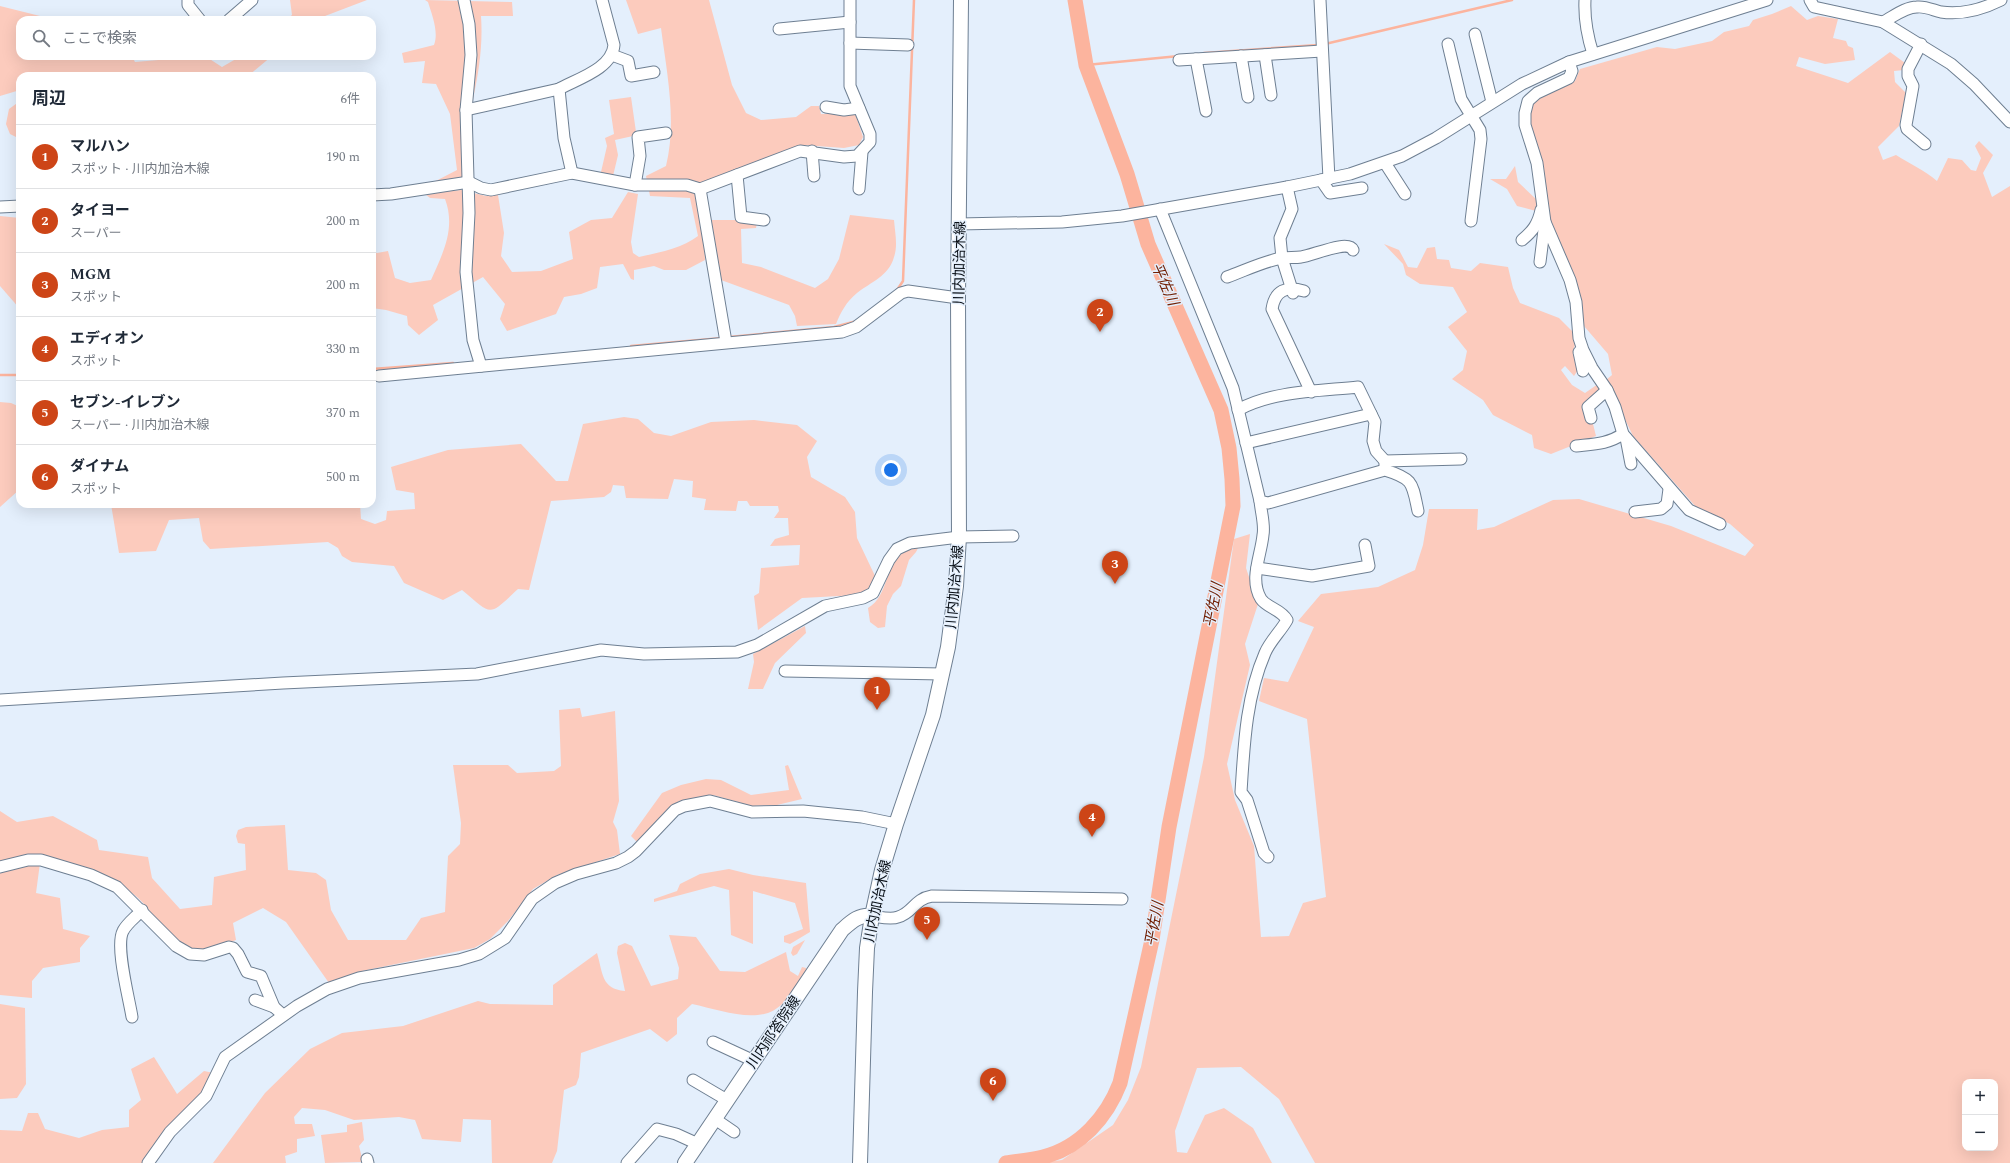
<!DOCTYPE html>
<html lang="ja">
<meta charset="utf-8">
<style>
body{margin:0;font-family:Spectral,"Noto Sans JP",serif;background:#f6f6f7;color:#1f2937}
.controls{position:absolute;right:12px;bottom:12px;display:grid;overflow:hidden;border-radius:8px;box-shadow:0 4px 16px #0002}
.controls button{width:36px;height:36px;display:grid;place-items:center;padding:0;border:0;border-bottom:1px solid #e0e1e3;background:#fff;color:#1f2937;font:20px sans-serif}
.you{position:absolute;left:891px;top:470px;width:14px;height:14px;margin:-10px;border:3px solid #fff;border-radius:50%;background:#1a73e8;box-shadow:0 0 0 6px #1a73e833}
.badge{display:grid;place-items:center;width:26px;height:26px;border-radius:50%;background:#cd4517;color:#fff;font-size:13px;font-weight:700}
.pin{position:absolute;translate:-50% -33px;filter:drop-shadow(0 1px 2px #0008)}
.pin::after{content:'';position:absolute;top:21px;width:14px;height:12px;background:inherit;clip-path:polygon(0 0,100% 0,50% 100%)}
.list{margin:0;padding:0;list-style:none}
h2{display:flex;justify-content:space-between;align-items:center;height:52px;margin:0;padding:0 16px;font-size:17px}
h2 small{font-size:13px;font-weight:400;color:#747a83}
.list li{display:grid;grid-template-columns:26px 1fr auto;gap:12px;align-items:center;box-sizing:border-box;height:64px;padding:0 16px;border-top:1px solid #e0e1e3}
.list b{display:block;font-size:15px;white-space:nowrap}
.list p{margin:0;font-size:13px;white-space:nowrap;color:#747a83}
.list em{font-size:13px;font-style:normal;color:#747a83}
.icon{flex:none;width:22px;height:22px;fill:none;stroke:currentColor;stroke-width:2;stroke-linecap:round;stroke-linejoin:round}
.map{position:relative;flex:none;width:2010px;height:1163px;overflow:hidden}
.search{position:absolute;background:#fff;box-shadow:0 4px 16px #0002;left:16px;top:16px;width:360px;height:44px;display:flex;align-items:center;gap:10px;box-sizing:border-box;padding:0 14px;border-radius:12px;color:#747a83;font-size:15px}
.panel{position:absolute;background:#fff;box-shadow:0 4px 16px #0002;left:16px;top:72px;width:360px;height:436px;border-radius:12px}
.map>svg:first-child{display:block}
.green{fill:#fccbbd;fill-rule:evenodd}
.lines{fill:none;stroke-linecap:round;stroke-linejoin:round}
.stream{stroke:#fcb49e;stroke-width:2.5}
.river{stroke:#fcb49e;stroke-width:15}
.minor-casing{stroke:#6e7f92;stroke-width:13}
.major-casing{stroke:#6e7f92;stroke-width:16}
.minor{stroke:#fff;stroke-width:11}
.major{stroke:#fff;stroke-width:14}
.labels{text-anchor:middle;stroke-width:3;stroke-linejoin:round;paint-order:stroke}
.street-label{font-size:14px;fill:#080e15;stroke:#e4effc}
.water-label{font-size:15px;font-style:italic;fill:#722005;stroke:#e4effc}
</style>
<div class="map">
<svg width="2010" height="1163" viewBox="0 0 2010 1163">
<rect width="100%" height="100%" fill="#e4effc"/>
<g class="green">
<polygon points="290,0 367,0 325,16 325,20 286,20 292,15"/>
<path d="M425,0L512,2L513,16H481C483,45 479,71 473,99L463,107L466,180L428,185L457,170L450,114L436,84L422,83L425,61L404,63L402,53L434,45C439,32 432,15 428,2Z"/>
<path d="M626,0H709L732,85L746,113L761,120L796,117L811,106H819L821,114L855,113L863,137L859,145L844,148L803,145L702,184L705,260L686,270H664L654,266L634,270V280L631,279L623,264L600,267L597,288L581,294L564,297L556,314L507,331L500,319L505,304L483,277L433,305L438,320L419,335L408,325L407,316L386,310L372,308V251L377,253L388,251L395,278L410,283L431,280C443,253 456,228 445,199L430,198L425,194L461,190L486,196L498,195L504,233L501,256L512,272L541,271L573,259L569,232L591,220L612,218L628,192L638,194L631,242L633,253L639,257C657,253 683,248 698,236L690,198L650,196L646,176L666,166C677,121 667,74 661,28L638,34Z"/>
<polygon points="0,6 56,20 20,20 20,56 132,56 135,62 205,56 222,67 241,56 272,56 248,76 20,76 20,90 0,96"/>
<path d="M1791,6L1807,20L1818,16L1838,19L1833,38L1846,41L1848,46L1853,48L1855,60L1825,64L1799,57L1796,66L1848,83L1890,52L1905,63L1904,70L1894,71L1895,82L1906,93L1899,126L1878,147L1883,160L1896,155C1910,164 1924,170 1937,181L1948,158L1962,160L1971,170L1976,171L1981,158L1975,146L1979,141L1993,155L1983,173L1992,197L2010,186V1163H1315L1279,1099L1241,1067L1197,1068L1175,1131L1177,1152L1187,1153L1205,1115L1224,1108L1253,1128L1272,1163H1040L1062,1160L1113,1125L1128,1100L1141,1067L1204,757L1234,539L1250,534L1246,568L1258,604L1245,644L1250,665L1227,764L1235,800L1254,846L1261,937L1289,936L1303,903L1326,897L1307,719L1259,701L1264,678L1288,682L1314,627L1298,621L1321,594L1378,587L1415,570L1423,545L1429,509H1478L1477,530L1494,527L1553,500L1579,499L1671,526L1745,556L1754,545L1730,524L1696,507L1633,436L1606,380L1612,375L1608,354L1584,326L1579,295L1549,219L1529,124L1532,104L1542,94L1575,81L1580,69L1657,47L1675,49L1712,41L1724,32L1749,26L1753,20L1772,14ZM1965,1082H1995V1148H1965Z"/>
<polygon points="631,97 636,132 633,136 615,140 618,155 613,176 601,172 607,146 605,138 614,134 609,100"/>
<polygon points="20,101 20,139 10,134 6,124 9,109"/>
<polygon points="1515,166 1518,182 1538,201 1536,211 1517,206 1507,189 1490,179 1506,179"/>
<path d="M850,215L894,220C895,232 898,246 894,257C889,276 871,282 857,293C846,302 841,312 836,324L797,326L795,316L789,305L721,280L709,220H736L757,223L756,228L741,229L742,263L761,267L815,288L828,279L839,259Z"/>
<polygon points="0,216 20,218 20,309 0,286"/>
<polygon points="1384,244 1399,250 1408,267 1417,268 1427,248 1435,247 1437,259 1449,260 1451,268 1471,271 1480,263 1508,267 1513,288 1520,303 1559,318 1573,332 1576,342 1573,351 1578,370 1574,376 1565,366 1561,370 1572,385 1585,393 1598,384 1602,390 1583,406 1586,420 1593,424 1596,436 1551,454 1534,448 1532,435 1493,415 1483,400 1452,379 1463,370 1467,351 1448,327 1467,312 1453,287 1420,284 1406,275 1403,264"/>
<polygon points="0,402 11,403 20,407 20,489 0,507"/>
<path d="M624,417L638,419L654,433L671,436L711,422L754,420L797,425L817,441L807,457L811,477L845,497L855,512L857,538L876,578L870,590L858,595L802,598L758,630L754,596L759,593L761,568L799,565L800,545L770,546L775,539L789,535L788,518H774L779,511L778,506H750L747,501H738L736,511L704,510L706,499L692,497L693,481L674,479L668,499L626,498L624,486L613,485L611,492L604,497L551,501L529,590L518,589C488,617 493,616 462,590L443,600L404,583L394,566L352,562L342,556L338,548L328,542L210,549L203,541L199,518L169,520L156,551L119,553L111,504H360L361,519L375,524L386,520L387,511L415,509L414,493L396,490L391,467L448,450L521,444L556,481H568L583,424Z"/>
<path d="M919,546L916,552L909,560L901,586L893,594L887,606L885,627L878,628L870,622L868,608C889,596 884,565 904,552C909,550 914,548 919,546Z"/>
<polygon points="805,626 806,633 775,663 763,689 748,689 754,662 753,654"/>
<path d="M580,708L582,717L615,711L619,801L613,822L617,830L620,854L557,875L533,889L508,921L490,939L474,948L362,971L329,983L286,922L263,908L233,923L236,940C224,944 207,952 194,949C168,944 155,913 137,897C119,881 75,862 52,859C38,856 15,862 0,863V811L17,822L53,816L97,840L99,850L148,857L152,878L180,909L212,905L214,877L246,870L245,844L238,843L236,836L238,830L246,827L285,825L288,870L316,873L326,880L331,910L348,940H406L421,918L445,912L448,856L460,844L461,823L453,765H508L517,773L554,771L561,766L559,710Z"/>
<polygon points="788,765 802,799 777,805 752,806 713,795 679,801 656,821 638,843 631,836 662,793 681,785 706,779 721,780 751,795 789,790 785,766"/>
<polygon points="40,863 36,893 60,898 63,929 90,936 80,948 80,962 43,968 32,981 32,998 0,995 0,871"/>
<polygon points="729,869 753,875 806,883 810,932 790,944 784,942 784,936 803,929 795,903 753,891 753,944 731,935 729,890 714,886 654,902 654,899 677,891 680,884 700,874"/>
<path d="M669,935L696,937L720,971L745,972L786,952L790,971L798,976L802,967L806,968L808,975C800,986 781,1009 768,1013C745,1020 716,1009 692,1004L677,1018V1034L667,1042L650,1029L581,1053L579,1077L576,1085L564,1090L557,1151L552,1163H492L491,1120L463,1119L461,1142L422,1139L415,1120L399,1117L354,1120L325,1110L302,1108L294,1117L295,1124H312L315,1136L297,1139V1152L285,1156L286,1163H213L265,1093L310,1049L342,1033L403,1026L478,1001L490,1004L553,1005V985L597,953C603,973 601,989 625,991L617,953L618,946L625,943L632,946L651,986L678,979L679,968Z"/>
<polygon points="805,940 797,954 793,956 791,953 793,947"/>
<polygon points="0,1004 25,1008 26,1084 17,1098 0,1099"/>
<polygon points="154,1057 177,1094 204,1071 214,1073 203,1095 144,1163 0,1163 0,1130 22,1131 28,1113 38,1113 45,1129 79,1138 102,1130 129,1127 129,1110 141,1100 131,1069"/>
<polygon points="362,1122 364,1140 359,1146 363,1162 325,1163 321,1135 347,1132 347,1125"/>
</g>
<g class="lines">
<g class="stream">
<polyline points="1325,44 1512,0"/>
<polyline points="1204,53 1318,45"/>
<polyline points="1086,65 1179,56"/>
<polyline points="897,290 903,281 914,0"/>
<polyline points="729,337 834,327 857,321"/>
<polyline points="631,346 722,338"/>
<polyline points="372,369 453,363"/>
<polyline points="0,375 20,375"/>
</g>
<path class="river" d="M1006,1163C1018,1161 1031,1160 1043,1157C1080,1148 1107,1117 1120,1083L1152,940L1169,827L1233,506L1232,479L1229,448L1221,410L1148,244L1127,174L1086,65L1075,0"/>
<defs>
<g id="minor">
<polyline points="188,0 188,5 200,20"/>
<polyline points="464,0 469,24 471,55 466,110 469,213 466,272 473,340 481,366"/>
<polyline points="1320,0 1329,179"/>
<path d="M1585,0C1584,20 1587,35 1593,54"/>
<path d="M1810,0L1814,7L1883,22C1893,17 1905,7 1917,7C1925,6 1933,10 1941,12C1962,15 1983,9 2001,0"/>
<polyline points="229,20 252,0"/>
<polyline points="1883,22 1951,64 1974,84 2010,122"/>
<polyline points="779,29 850,22"/>
<polyline points="1475,34 1492,102"/>
<polyline points="850,43 908,45"/>
<polyline points="1448,44 1461,99 1480,130 1481,139 1471,221"/>
<polyline points="1921,44 1908,69 1908,76 1913,86 1906,125 1907,129 1925,144"/>
<polyline points="612,55 628,61 631,76 654,72"/>
<polyline points="1265,55 1271,95"/>
<polyline points="1241,56 1248,97"/>
<polyline points="1196,59 1206,111"/>
<polyline points="1179,60 1322,51"/>
<polyline points="1569,62 1572,71 1569,78 1537,93 1528,101 1525,113 1525,125 1537,163 1545,222 1570,280 1576,302 1579,338 1583,350 1592,368 1607,390 1615,407 1623,434 1689,510 1720,524"/>
<polyline points="826,107 844,110 859,108"/>
<polyline points="466,110 559,89"/>
<polyline points="812,151 814,176"/>
<polyline points="1385,163 1405,194"/>
<path d="M572,173L564,138L559,89C577,79 612,69 614,45L602,0"/>
<polyline points="737,175 741,217 764,220"/>
<polyline points="1321,180 1330,193 1362,188"/>
<polyline points="635,185 640,156 638,137 666,133"/>
<polyline points="1287,187 1292,209 1280,238 1282,258 1293,293"/>
<polyline points="700,189 726,342"/>
<polyline points="859,189 862,152"/>
<polyline points="372,195 391,194 469,182 481,188 491,190 572,173 635,185 687,185 700,189 800,151 844,157 857,156 870,142 870,134 850,86 850,0"/>
<polyline points="0,207 20,206"/>
<path d="M1160,209L1233,388L1260,501L1268,503L1385,470C1414,479 1412,483 1418,511"/>
<polyline points="959,224 1062,222 1122,216 1287,187 1350,174 1402,156 1436,138 1522,84 1569,62 1767,0"/>
<path d="M1522,240C1533,231 1538,224 1541,210"/>
<polyline points="1540,262 1545,222"/>
<path d="M1227,277C1244,271 1264,261 1282,258C1288,257 1295,258 1301,257C1312,256 1348,239 1353,250"/>
<path d="M1304,291C1286,286 1275,290 1272,309L1311,392"/>
<polyline points="1579,352 1583,371"/>
<polyline points="379,376 842,332 856,327 901,293 908,291 958,298"/>
<path d="M1238,410C1271,391 1320,391 1358,387L1375,422L1373,441L1376,451L1385,461"/>
<polyline points="1591,418 1588,407 1607,390"/>
<polyline points="1626,438 1631,464"/>
<polyline points="1246,443 1371,414"/>
<path d="M1576,446C1594,444 1608,444 1623,434"/>
<polyline points="1385,467 1385,461 1461,459"/>
<path d="M1260,501C1261,512 1265,525 1263,535C1261,556 1249,579 1261,599C1267,608 1281,609 1287,620C1281,631 1270,641 1265,653C1246,697 1244,745 1241,792L1247,800L1264,853L1268,857"/>
<polyline points="1635,512 1661,509 1667,504 1669,489"/>
<polyline points="1257,568 1312,576 1369,566 1365,545"/>
<polyline points="785,671 942,674"/>
<polyline points="0,700 283,683 477,674 601,650 644,654 737,652 757,645 825,606 863,598 873,593 889,560 897,549 910,543 959,537 1013,536"/>
<polyline points="0,867 28,860 41,860 91,875 117,887 176,946 190,954 204,955 229,947 233,948 238,954 247,972 261,976 274,1007 283,1015"/>
<path d="M872,916C880,917 891,920 898,917C913,913 914,899 932,896L1122,899"/>
<polyline points="255,1000 274,1007"/>
<path d="M132,1017C129,998 115,946 123,931C127,923 136,917 142,910"/>
<polyline points="713,1042 754,1061"/>
<polyline points="693,1080 727,1100"/>
<polyline points="715,1119 734,1132"/>
<polyline points="367,1159 368,1163"/>
<polyline points="148,1163 170,1132 206,1096 225,1057 297,1006 327,989 359,978 459,960 479,954 505,938 532,899 555,883 576,874 616,863 628,857 636,851 675,810 684,806 710,801 752,812 803,811 862,817 896,824"/>
<polyline points="627,1163 657,1129 676,1134 698,1144"/>
</g>
<g id="major">
<path d="M685,1163L842,930C851,922 859,914 872,916"/>
<polyline points="860,1163 865,992 867,948 872,916 882,870 896,824 933,715 948,647 956,586 959,537 958,298 961,0"/>
</g>
</defs>
<use href="#minor" class="minor-casing"/>
<use href="#major" class="major-casing"/>
<use href="#minor" class="minor"/>
<use href="#major" class="major"/>
</g>
<g class="labels">
<g class="street-label">
<text transform="translate(959 263) rotate(-89)" y="5">川内加治木線</text>
<text transform="translate(954 587) rotate(-85)" y="5">川内加治木線</text>
<text transform="translate(877 901) rotate(-78)" y="5">川内加治木線</text>
<text transform="translate(773 1032) rotate(-56)" y="5">川内祁答院線</text>
</g>
<g class="water-label">
<text transform="translate(1165 284) rotate(66)" y="5">平佐川</text>
<text transform="translate(1213 605) rotate(-79)" y="5">平佐川</text>
<text transform="translate(1154 924) rotate(-80)" y="5">平佐川</text>
</g>
</g>
</svg>
<div class="controls">
<button>+</button>
<button>−</button>
</div>
<div class="you"></div>
<div class="pin badge" style="left:877px;top:710px">1</div>
<div class="pin badge" style="left:1100px;top:332px">2</div>
<div class="pin badge" style="left:1115px;top:584px">3</div>
<div class="pin badge" style="left:1092px;top:837px">4</div>
<div class="pin badge" style="left:927px;top:940px">5</div>
<div class="pin badge" style="left:993px;top:1101px">6</div>
<div class="search"><svg class="icon" aria-label="search" viewBox="0 0 24 24"><circle cx="10" cy="10" r="6"/><path d="M15 15l6 6"/></svg>ここで検索</div>
<section class="panel">
<h2>周辺<small>6件</small></h2>
<ul class="list">
<li><span class="badge">1</span><div><b>マルハン</b><p>スポット · 川内加治木線</p></div><em>190 m</em></li>
<li><span class="badge">2</span><div><b>タイヨー</b><p>スーパー</p></div><em>200 m</em></li>
<li><span class="badge">3</span><div><b>MGM</b><p>スポット</p></div><em>200 m</em></li>
<li><span class="badge">4</span><div><b>エディオン</b><p>スポット</p></div><em>330 m</em></li>
<li><span class="badge">5</span><div><b>セブン-イレブン</b><p>スーパー · 川内加治木線</p></div><em>370 m</em></li>
<li><span class="badge">6</span><div><b>ダイナム</b><p>スポット</p></div><em>500 m</em></li>
</ul>
</section>
</div>
